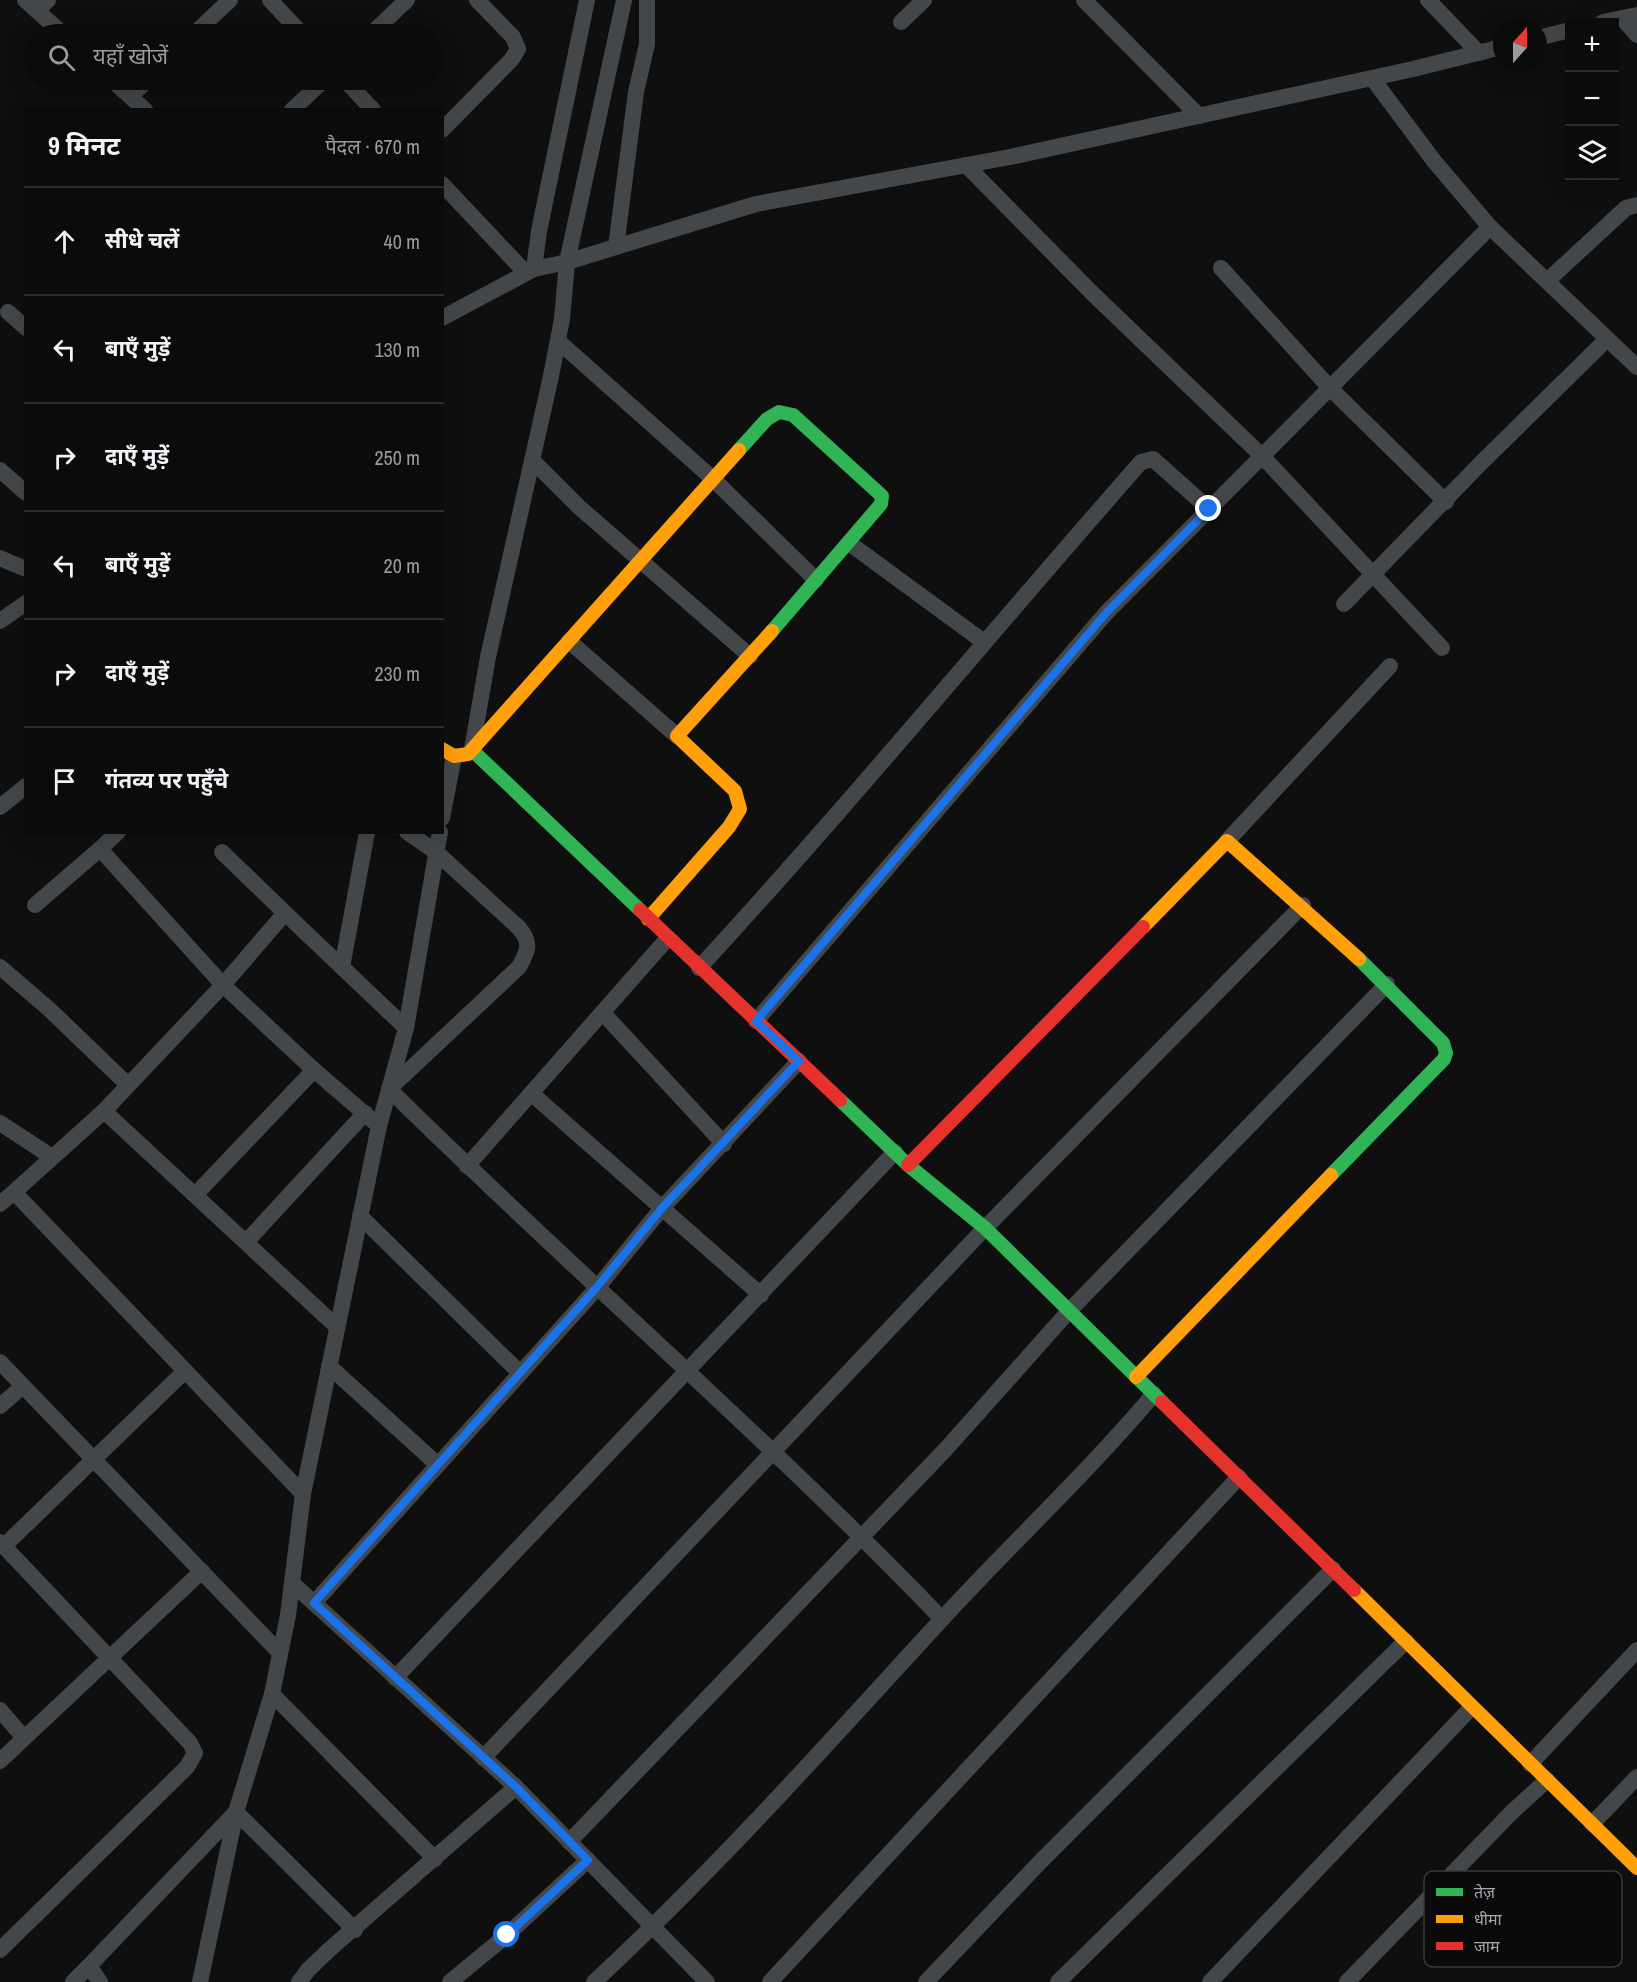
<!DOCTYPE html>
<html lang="hi">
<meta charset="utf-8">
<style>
body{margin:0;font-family:"Archivo Narrow","Noto Sans Devanagari",sans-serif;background:#19191a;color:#f1f3f6}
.controls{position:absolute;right:18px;top:18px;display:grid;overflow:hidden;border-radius:0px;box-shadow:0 6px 24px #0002}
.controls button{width:54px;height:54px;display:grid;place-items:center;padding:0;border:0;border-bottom:2px solid #2b2b2d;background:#0b0b0c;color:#f1f3f6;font:30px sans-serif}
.compass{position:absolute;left:1493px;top:18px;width:54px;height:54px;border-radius:50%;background:#0b0b0c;box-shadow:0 6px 24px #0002;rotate:21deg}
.stop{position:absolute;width:18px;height:18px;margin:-14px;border:4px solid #1a73e8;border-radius:50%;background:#fff}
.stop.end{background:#1a73e8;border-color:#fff;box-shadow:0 2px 6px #0008}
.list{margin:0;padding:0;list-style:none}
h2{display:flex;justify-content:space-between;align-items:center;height:78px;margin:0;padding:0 24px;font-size:26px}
h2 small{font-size:20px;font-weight:400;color:#9a9b9d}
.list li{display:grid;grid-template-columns:39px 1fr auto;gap:18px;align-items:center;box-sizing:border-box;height:108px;padding:0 24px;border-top:2px solid #2b2b2d}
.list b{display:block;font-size:22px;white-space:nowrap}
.list em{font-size:20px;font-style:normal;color:#9a9b9d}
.icon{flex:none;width:33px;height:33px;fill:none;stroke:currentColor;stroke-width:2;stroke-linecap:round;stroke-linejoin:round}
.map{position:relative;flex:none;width:1637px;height:1982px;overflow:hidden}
.search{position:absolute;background:#0b0b0c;box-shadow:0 6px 24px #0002;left:24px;top:24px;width:420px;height:66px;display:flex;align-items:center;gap:15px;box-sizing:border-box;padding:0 21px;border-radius:33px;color:#9a9b9d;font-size:22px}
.panel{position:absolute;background:#0b0b0c;box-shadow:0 6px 24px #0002;left:24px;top:108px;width:420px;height:726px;border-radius:0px}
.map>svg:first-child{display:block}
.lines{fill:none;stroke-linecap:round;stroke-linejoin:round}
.street{stroke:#444749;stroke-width:16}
.fast{stroke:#30b455;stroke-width:14}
.slow{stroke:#ff9f0a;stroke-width:14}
.jam{stroke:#e5322d;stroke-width:14}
.route{stroke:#1a73e8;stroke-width:8}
.key{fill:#0a0a0b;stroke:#383a3d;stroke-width:1.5}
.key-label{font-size:16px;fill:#a2a9b0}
</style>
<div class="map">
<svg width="1637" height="1982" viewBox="0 0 1637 1982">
<rect width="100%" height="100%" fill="#0f0f10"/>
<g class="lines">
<g class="street">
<polyline points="25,0 63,34"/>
<polyline points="270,0 302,34"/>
<polyline points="1084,0 1199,116"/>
<polyline points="1428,0 1479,53"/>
<polyline points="37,10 48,0"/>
<polyline points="1622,18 1637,35"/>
<polyline points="901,22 924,0"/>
<polyline points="1603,22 1637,15"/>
<polyline points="194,34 230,0"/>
<polyline points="371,34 407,0"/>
<polyline points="1538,38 1570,30"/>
<polyline points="1372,78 1434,161 1490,227 1637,367"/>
<polyline points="112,80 145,110"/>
<polyline points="345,80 373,110"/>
<polyline points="130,96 148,80"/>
<polyline points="292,110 324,80"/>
<polyline points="442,130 512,59 518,49 513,37 477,0"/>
<polyline points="966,165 1091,292 1262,456 1442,648"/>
<polyline points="442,184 526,273"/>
<polyline points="616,247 636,92 647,44 647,0"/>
<polyline points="1221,268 1330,388 1446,502"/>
<polyline points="534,269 539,231 587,0"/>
<polyline points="1547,281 1626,208 1637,205"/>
<polyline points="8,312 26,328"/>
<polyline points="442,318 534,269 567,262 756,204 1010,157 1413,69 1502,47"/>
<polyline points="558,341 712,478 816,580"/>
<polyline points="532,460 579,507 750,656"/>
<polyline points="0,470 26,493"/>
<polyline points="849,543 984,642"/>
<polyline points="0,558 26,569"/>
<polyline points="1344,604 1481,463 1607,339"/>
<polyline points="0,621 26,603"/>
<polyline points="569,641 677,736"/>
<polyline points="472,749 488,657 551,376 562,319 567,262 624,0"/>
<polyline points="0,807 26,786"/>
<polyline points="442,818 454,756"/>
<polyline points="118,832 100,849 223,985 314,1070 379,1126"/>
<path d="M407,832L436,852L519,928C532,943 528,951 519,967L389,1089C571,1269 765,1435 942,1619"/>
<polyline points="1227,841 1390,666"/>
<polyline points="222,852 285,913"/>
<polyline points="35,905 100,849"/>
<polyline points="0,967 49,1009 128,1085"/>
<polyline points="342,967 367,832"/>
<path d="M699,968C851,803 993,630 1141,462L1153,459L1209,509"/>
<polyline points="603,1013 724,1144"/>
<polyline points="756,1021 1107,612 1490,227"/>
<polyline points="532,1094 761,1295"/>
<polyline points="104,1111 14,1192 303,1494"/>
<polyline points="0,1123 52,1157"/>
<polyline points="467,1166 668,938"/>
<polyline points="195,1195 314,1070"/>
<polyline points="0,1204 14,1192"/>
<polyline points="360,1216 520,1373"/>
<polyline points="247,1241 365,1113"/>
<polyline points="337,1327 104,1111 223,985 285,913 406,1028"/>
<polyline points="0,1362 280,1653"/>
<polyline points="329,1366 438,1465"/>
<polyline points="0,1406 23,1386"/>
<polyline points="0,1542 190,1743 195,1753 187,1767 0,1950"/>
<polyline points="4,1546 185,1371"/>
<polyline points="292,1583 516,1787 707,1982"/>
<polyline points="314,1603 597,1288 662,1208 799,1061"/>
<polyline points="395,1678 895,1152"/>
<polyline points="272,1694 435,1859"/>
<polyline points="0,1710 24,1738"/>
<polyline points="483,1758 985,1228 1303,905"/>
<polyline points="0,1761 202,1571"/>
<polyline points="1530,1764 1637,1650"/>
<polyline points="1592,1824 1637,1777"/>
<polyline points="569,1842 945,1450 1069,1311 1387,984"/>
<polyline points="73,1982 89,1966"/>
<polyline points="100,1982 89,1966 236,1812 355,1930"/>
<polyline points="200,1982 236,1812 272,1694 288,1615 303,1494 379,1126 406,1028 440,832"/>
<polyline points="299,1982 308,1970 330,1949 516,1787"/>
<polyline points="450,1982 507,1935 588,1860"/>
<path d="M594,1982C717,1868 829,1742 942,1619C1012,1543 1088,1472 1154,1394"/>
<polyline points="770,1982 1239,1477"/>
<polyline points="926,1982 1041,1861 1333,1569"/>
<polyline points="1058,1982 1406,1641"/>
<polyline points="1210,1982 1471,1708"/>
<polyline points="1347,1982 1512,1812 1547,1780"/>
</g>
<g class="fast">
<polyline points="739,450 767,419 779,412 793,415 882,496 881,504 772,631"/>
<polyline points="472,750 640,910"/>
<polyline points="840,1100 908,1165 985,1228 1162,1402"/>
<polyline points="1331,1175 1444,1059 1446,1053 1443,1043 1359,959"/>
</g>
<g class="slow">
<polyline points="442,749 454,756 468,754 739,450"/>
<polyline points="648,919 729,827 740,809 735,791 677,736 772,631"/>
<polyline points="1143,927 1227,841 1359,959"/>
<polyline points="1136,1377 1331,1175"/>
<polyline points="1354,1590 1637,1868"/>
</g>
<g class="jam">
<polyline points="640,910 840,1100"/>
<polyline points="908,1165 1143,927"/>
<polyline points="1162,1402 1354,1590"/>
</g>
</g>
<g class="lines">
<polyline class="route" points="507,1935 588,1860 516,1787 314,1603 597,1287 662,1208 799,1061 756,1021 1107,612 1209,509"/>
</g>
<rect x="1424" y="1871" width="198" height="96" rx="9" class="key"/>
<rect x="1436" y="1888" width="27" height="8" fill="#30b455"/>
<rect x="1436" y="1915" width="27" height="8" fill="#ff9f0a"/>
<rect x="1436" y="1942" width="27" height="8" fill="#e5322d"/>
<g class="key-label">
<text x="1474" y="1898">तेज़</text>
<text x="1474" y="1925">धीमा</text>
<text x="1474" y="1952">जाम</text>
</g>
</svg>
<div class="controls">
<button>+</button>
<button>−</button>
<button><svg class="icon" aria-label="layers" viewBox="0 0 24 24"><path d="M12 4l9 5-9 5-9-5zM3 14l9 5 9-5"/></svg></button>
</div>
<svg class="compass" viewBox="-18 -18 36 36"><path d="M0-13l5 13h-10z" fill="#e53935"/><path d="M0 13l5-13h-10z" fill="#9a9b9d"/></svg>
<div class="stop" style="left:507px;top:1935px"></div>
<div class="stop end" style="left:1209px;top:509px"></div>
<div class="search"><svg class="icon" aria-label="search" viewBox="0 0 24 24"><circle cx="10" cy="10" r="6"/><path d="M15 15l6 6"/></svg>यहाँ खोजें</div>
<section class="panel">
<h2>9 मिनट<small>पैदल · 670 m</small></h2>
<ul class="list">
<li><svg class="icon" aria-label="ahead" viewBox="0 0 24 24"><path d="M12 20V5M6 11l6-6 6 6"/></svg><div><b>सीधे चलें</b></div><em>40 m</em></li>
<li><svg class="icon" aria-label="left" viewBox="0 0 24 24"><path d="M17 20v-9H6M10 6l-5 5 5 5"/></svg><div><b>बाएँ मुड़ें</b></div><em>130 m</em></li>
<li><svg class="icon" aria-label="right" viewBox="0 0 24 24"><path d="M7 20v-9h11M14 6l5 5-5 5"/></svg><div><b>दाएँ मुड़ें</b></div><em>250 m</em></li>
<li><svg class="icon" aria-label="left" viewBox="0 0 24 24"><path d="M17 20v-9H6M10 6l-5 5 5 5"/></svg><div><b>बाएँ मुड़ें</b></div><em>20 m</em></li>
<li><svg class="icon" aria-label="right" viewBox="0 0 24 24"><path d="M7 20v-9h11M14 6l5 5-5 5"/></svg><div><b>दाएँ मुड़ें</b></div><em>230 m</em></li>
<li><svg class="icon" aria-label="arrive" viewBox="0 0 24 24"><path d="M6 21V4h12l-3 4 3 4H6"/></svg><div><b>गंतव्य पर पहुँचे</b></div></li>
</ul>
</section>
</div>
